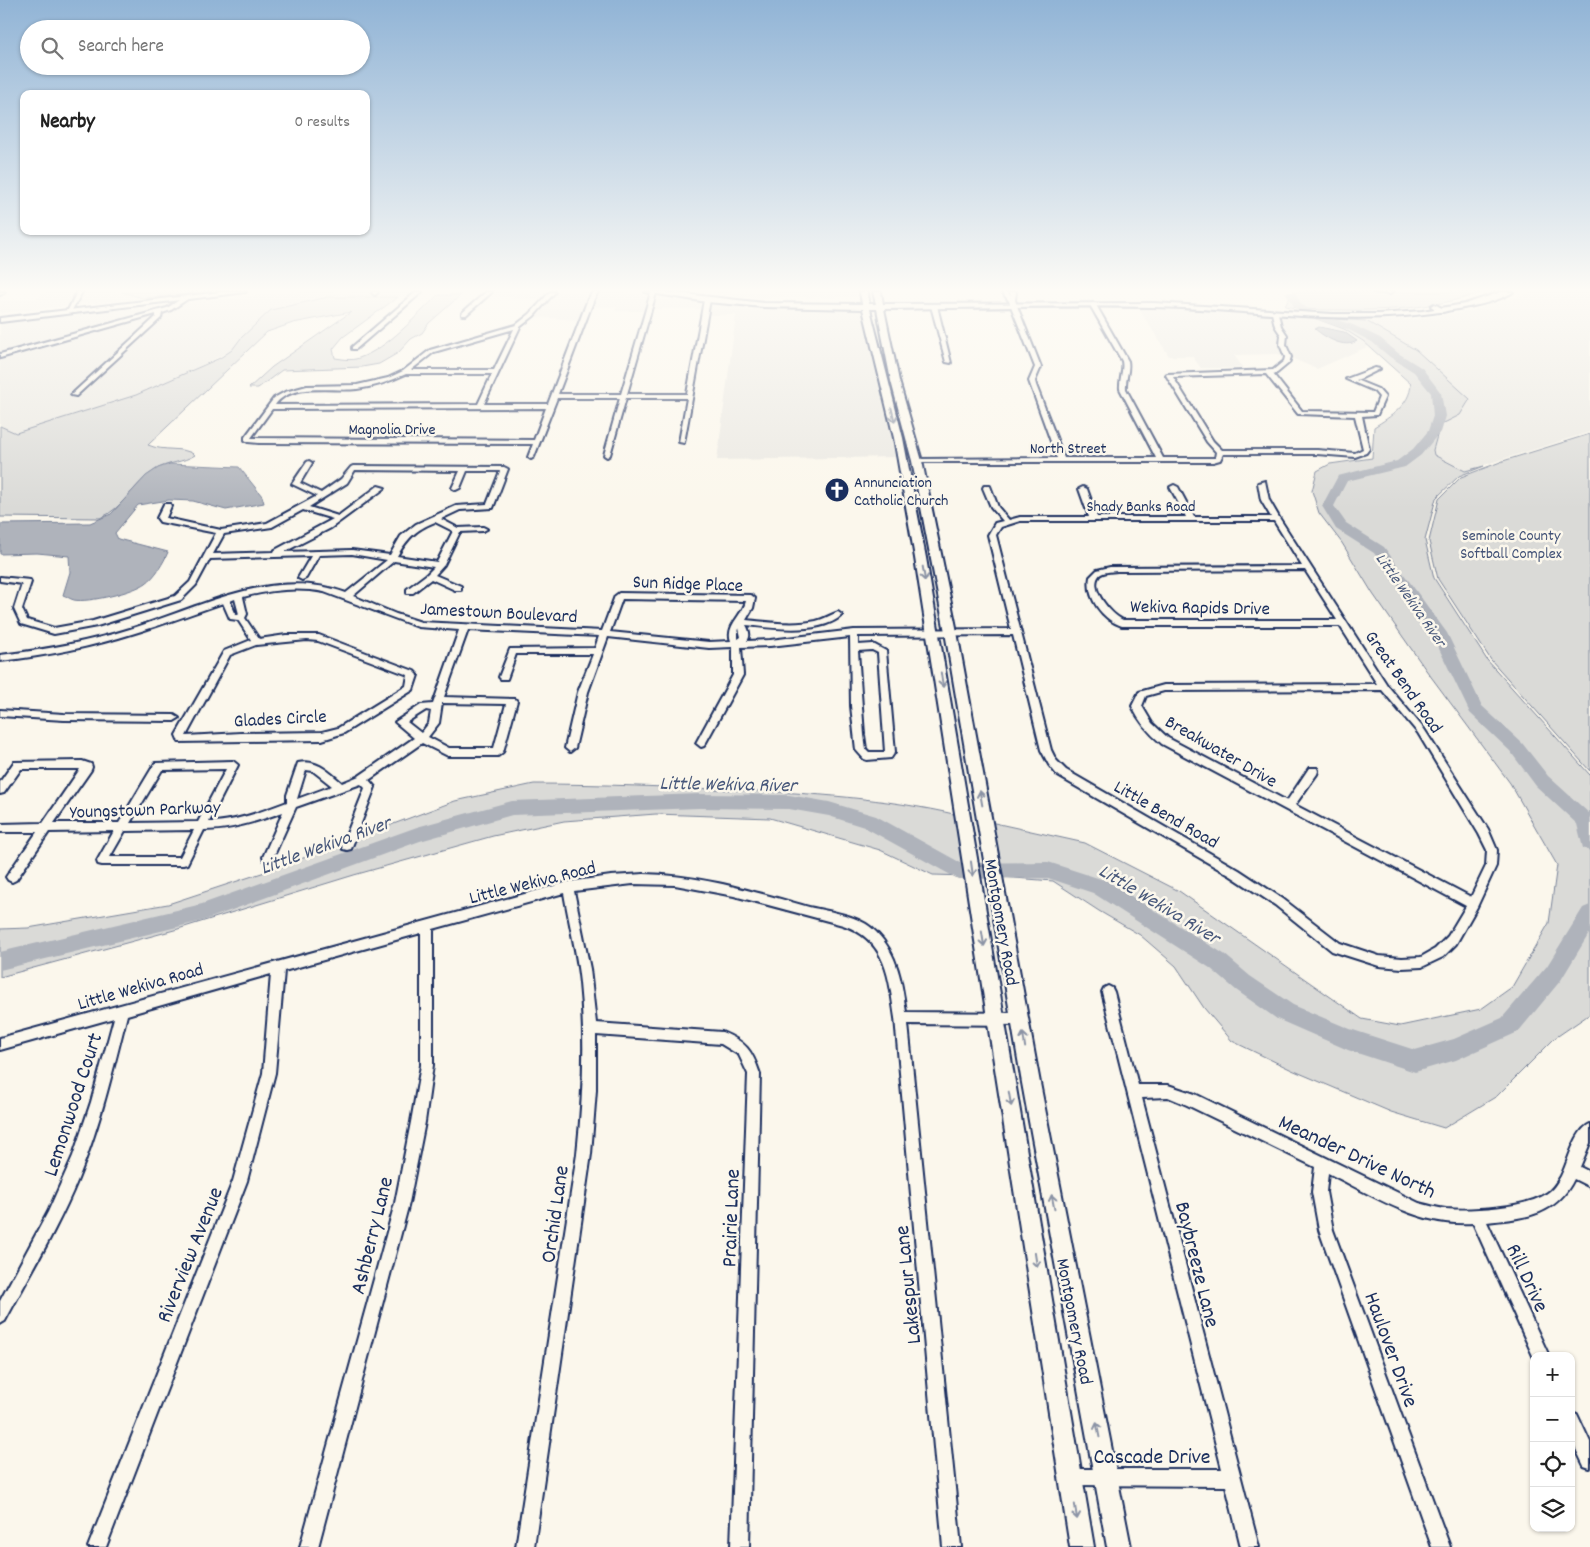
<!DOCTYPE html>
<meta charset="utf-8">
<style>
body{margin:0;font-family:Dekko,sans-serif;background:#f2f2f2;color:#222}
.controls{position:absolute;right:15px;bottom:15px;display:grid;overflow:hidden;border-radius:10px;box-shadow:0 1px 4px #0004}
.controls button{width:45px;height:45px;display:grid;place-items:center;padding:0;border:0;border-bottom:1px solid #e0e0e0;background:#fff;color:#222;font:25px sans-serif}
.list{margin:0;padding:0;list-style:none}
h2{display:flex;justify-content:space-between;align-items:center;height:65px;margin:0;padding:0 20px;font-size:21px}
h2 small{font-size:16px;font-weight:400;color:#767676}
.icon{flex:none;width:28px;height:28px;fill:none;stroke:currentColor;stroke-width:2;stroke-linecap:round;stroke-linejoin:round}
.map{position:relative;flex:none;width:1590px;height:1547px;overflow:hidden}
.search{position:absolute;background:#fff;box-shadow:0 1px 4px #0004;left:20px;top:20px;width:350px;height:55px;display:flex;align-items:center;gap:12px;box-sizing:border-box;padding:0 18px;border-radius:28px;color:#767676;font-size:19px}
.panel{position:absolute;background:#fff;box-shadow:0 1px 4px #0004;left:20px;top:90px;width:350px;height:145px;border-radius:10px}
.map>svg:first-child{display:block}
.built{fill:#eae8e2}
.green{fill:#dadad7;stroke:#7a849a}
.water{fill:#afb3bb;stroke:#747e96}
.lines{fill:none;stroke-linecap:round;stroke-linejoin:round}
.river{fill:#afb3bb;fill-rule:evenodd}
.minor-casing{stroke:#1b2f5e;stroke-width:4}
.major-casing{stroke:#1b2f5e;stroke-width:4}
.minor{fill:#fbf7ec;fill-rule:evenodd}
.major{fill:#fbf7ec;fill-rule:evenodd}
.oneway{stroke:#8b93a5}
.labels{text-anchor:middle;stroke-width:5;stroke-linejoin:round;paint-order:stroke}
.far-street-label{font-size:16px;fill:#1b2f5e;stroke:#fbf7ec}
.far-poi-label{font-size:16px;fill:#1b2f5e;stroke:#fbf7ec;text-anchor:start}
.far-park-label{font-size:16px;fill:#415176;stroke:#fbf7ec}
.far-water-label{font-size:16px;font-style:italic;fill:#47577a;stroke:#fbf7ec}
.street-label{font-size:19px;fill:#1b2f5e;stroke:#fbf7ec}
.water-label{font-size:20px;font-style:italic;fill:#47577a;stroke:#fbf7ec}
.near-street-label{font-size:22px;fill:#1b2f5e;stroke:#fbf7ec}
</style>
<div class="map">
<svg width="1590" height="1547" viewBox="0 0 1590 1547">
<rect width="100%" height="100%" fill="#fbf7ec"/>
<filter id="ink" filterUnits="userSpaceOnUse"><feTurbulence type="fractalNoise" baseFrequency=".02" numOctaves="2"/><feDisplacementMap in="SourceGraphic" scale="10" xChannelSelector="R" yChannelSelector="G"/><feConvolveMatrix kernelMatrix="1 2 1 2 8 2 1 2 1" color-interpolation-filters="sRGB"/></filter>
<g filter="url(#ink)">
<g class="built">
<polygon points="45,292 77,292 69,306 0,313 0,301 38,298"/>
<polygon points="83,292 122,292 143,298 75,305"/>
<polygon points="290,292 373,292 372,294 376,294 378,292 417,292 412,296 328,297 272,310 241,338 232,350 189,372 136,395 16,433 0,426 0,358 156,314 156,317 69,396 75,396 162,317 162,312 182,303"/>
<polygon points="493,292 550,292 543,300 490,295"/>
<polygon points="556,292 593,292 580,320 532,317"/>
<polygon points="598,292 621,292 650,296 646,311 615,311 616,307 591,307"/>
<polygon points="711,292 856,292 856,297 741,297"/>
<polygon points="1532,292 1590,292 1590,432 1465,471 1434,455 1433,450 1440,424 1460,415 1366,321 1412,319 1470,311"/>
<polygon points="655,297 704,303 703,309 652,309"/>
<polygon points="709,303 849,309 861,311 869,335 876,372 888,409 899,457 717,460 736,315 707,315"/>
<polygon points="166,305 166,309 0,355 0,322"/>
<polygon points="1137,306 1178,307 1272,315 1275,326 1281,335 1280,348 1284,356 1278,354 1234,355 1243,368 1201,368 1192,356 1169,356"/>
<polygon points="1278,315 1314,318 1344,329 1369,346 1317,369 1291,358 1286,345 1286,335 1281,326"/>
</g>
<g class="green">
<polygon points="122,292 210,292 143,298"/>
<path d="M1293,292H1478L1480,293C1435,308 1388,311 1342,310C1323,310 1303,310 1285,306Z"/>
<path d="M438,295H461L429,323L422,333L411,339L398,353L379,364L362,367L282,370L258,388H249L272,367L351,312L293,323L267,332L148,445C164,452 183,446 195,455C183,463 167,462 155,470C134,483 123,509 100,518L0,517V426L16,433L136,395L220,358L232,350L241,338L271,310L328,297H398L343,337L333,349L335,358C343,359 351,361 359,358C388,348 416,316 438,295Z"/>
<path d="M1314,318L1366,321L1416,350L1470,399L1460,415L1440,425L1433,450L1434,455L1465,471L1484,466L1459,476L1436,498L1425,540L1434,578L1487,660L1590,775V1014L1555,1038L1497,1096L1444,1128L1391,1112L1292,1070L1232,1041L1204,1008L1176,966L1140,935L1099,911L1053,881L1001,877L990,822L1085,843L1179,891L1362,1019L1400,1026L1481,1009L1512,987L1549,923L1557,865L1510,783L1426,670L1373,594L1342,543L1319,513L1312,491L1317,471L1330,464L1372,458L1374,427C1390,417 1410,405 1411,384L1363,341L1344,329Z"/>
<polygon points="1590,434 1590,771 1491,660 1438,579 1429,541 1439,499 1461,477 1503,461"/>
<path d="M534,784C601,784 668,787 735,790C810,793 885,798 958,815L968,876L933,875L880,850L770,818L656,814L564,821L493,836L354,875L178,929L0,977V929L28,928L168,904L286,865L343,842L341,850H351L356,838L455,801Z"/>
</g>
<g class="water">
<path d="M1319,327L1344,332L1357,341C1344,349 1326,338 1315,329Z"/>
<path d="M170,464L239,467L262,496L264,503L226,510L193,501L169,500L138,505L115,533L118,539L168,552C164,562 155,577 146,583C134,592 88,603 74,600C70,599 66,596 63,595L70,572L69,556L37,553L0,554V524L90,523L111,514L146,476L158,468Z"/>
</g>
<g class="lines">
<g class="river">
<polygon points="1285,292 1294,292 1302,305 1315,313 1353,325 1380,338 1398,353 1422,368 1441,393 1445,416 1440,432 1421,455 1405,467 1347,481 1334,506 1346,523 1384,547 1447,633 1482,706 1522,743 1548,776 1590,814 1590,851 1583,848 1577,824 1536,786 1510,751 1470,713 1432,634 1374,553 1336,529 1322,506 1338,476 1397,461 1413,449 1428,431 1433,416 1431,393 1414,372 1390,357 1372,342 1347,329 1309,317 1295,308"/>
<polygon points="699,794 789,795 829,802 876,816 961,863 1048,862 1107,881 1224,954 1250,976 1293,1005 1350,1029 1415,1050 1454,1039 1502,1018 1547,966 1583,908 1590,905 1590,932 1561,980 1518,1032 1456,1060 1415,1072 1348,1050 1277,1019 1236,990 1210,968 1093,893 1048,878 958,879 864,827 829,816 789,809 699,808 512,815 420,841 202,921 0,970 0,952 202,904 417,827 512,801"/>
</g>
<defs>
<g id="minor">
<polygon points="0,292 5,292 0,295"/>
<polygon points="77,292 82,292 71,312 67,312"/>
<polygon points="378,292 375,295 372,293 373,292"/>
<polygon points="416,292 422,292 356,349 352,349 352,347"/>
<polygon points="486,292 492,292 466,315 462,315 462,313"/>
<path d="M550,292H555L534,316L520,327L484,404H548L588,299L593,292H598L594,299L558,394H621L651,292L656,293L627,394H687L704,300L707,298L710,300L684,443L679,442L687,398H626L610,455L607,457L604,455L620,398H557L534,457L531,459L528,457L533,444L259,443L248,442L245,440V437L274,398L285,392L307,386L357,385L388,378L403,371L430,350L516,325L530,314ZM514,329L494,370H411L434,352ZM406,374H492L478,404L275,405C291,382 333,392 357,389C374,387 391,381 406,374ZM546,408L534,440L251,438L272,409Z"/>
<path d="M1002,292H1007L1011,296L1010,292H1016L1015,300L1017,306L1041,367L1035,381L1036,385L1064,458H1156L1120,389C1119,379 1124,371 1122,361L1090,305L1093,303L1096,305L1128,361C1130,371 1125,379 1126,389L1163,458H1215L1216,452L1207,442L1166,375L1167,374L1273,370L1284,361L1285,357L1280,345L1281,335L1275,326L1272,313L1275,311L1278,313L1281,326L1287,335L1286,345L1291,357L1289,363L1277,373L1273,374L1302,411L1373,412L1379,397L1374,391L1346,379L1375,368L1380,369L1362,378L1356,380L1378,389L1385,397L1377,415L1362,416L1369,449L1366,453L1355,457L1317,454H1223L1220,460L1213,462H915L914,461L917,459L1057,458L1029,381L1035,367L1009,301ZM1266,374L1298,414L1355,416L1363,449L1355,453L1317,450H1222L1213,441L1173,377Z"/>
<polygon points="1373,292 1392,292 1390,294"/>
<polygon points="184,297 189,298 171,310 162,313 161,318 76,396 71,395 156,317 156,314 0,358 0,354 167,308"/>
<polygon points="934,304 937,306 951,363 946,362 931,306"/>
<polygon points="1434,304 1446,310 1447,311 1442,312 1432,307 1431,306"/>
<path d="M309,461L312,463L300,483L321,493L341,479L351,467L353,466L504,467L508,469L493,508L460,510L441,519L458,528L483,527L487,529L483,531L460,532L444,565L435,575L461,586V590H455L431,579L413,593H407V589L427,574L434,567L394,561L353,596L396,614L421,622L602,631L615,596L619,593L751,595L755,598L753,608L746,620C769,622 793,626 816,621C824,619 830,615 838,612L842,615C821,635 773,628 746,625C749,630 751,636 747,641L770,640L854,630L1011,629L988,535L995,523L1003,521L991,507L983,488L984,486H990L998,507L1009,520L1020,517H1089L1079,489L1083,487L1087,489L1097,517H1186L1170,487L1174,485L1178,487L1194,517H1271L1261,500L1258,483L1265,481L1269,500L1280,519L1387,685L1424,729L1488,829L1497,850L1496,866L1477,907L1456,944L1443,957L1422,967L1402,968L1379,966L1332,951L1275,905L1231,876L1058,776L1049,765L1041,750L1013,635L858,636V645L873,644L886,651L895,752L891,758L867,760L864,759L856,750L851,706L850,637L770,646L741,647L743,675L704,746L701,747L696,743L733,675V647L709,648L608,637L588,692L575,748L570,752L565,748L578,692L593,654H516L507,679H501L499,677L510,649L595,648L599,636L468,630L444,697L515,699L517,701L503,752L498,756H448L422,743L369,780L375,787L351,849L347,850L343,849L342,846L365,788L361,784L296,807L272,860L268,861L264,860L263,857L283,812C258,821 231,830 204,830L187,864L183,865H102L98,864L97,861L114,831L49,832L16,880L12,882L8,880L6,877L8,874L37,832H0V824L43,823L80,769H21L4,793L0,794V782L14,762L82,761L91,764L92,767L91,770L54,823H119L155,763L233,761L238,765L209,822C235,822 263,811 287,802V795L298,763C317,759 329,772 342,783L359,776L414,738L395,722L421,705L433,704L459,630L418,627L324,592C297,587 270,590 243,597L247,614L245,618L259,639L286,635H319L414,671L418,675L413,690L344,733L322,740L179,742L176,735L224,651L251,640L238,620L230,619L223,603C193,613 165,624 135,633C91,647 46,656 0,661V655C44,650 88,642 130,629C199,608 273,566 346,593L387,560L352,554L319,555L306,578L302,580L298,578L311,556L210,559L196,585L181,600L97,626L54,634L21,624L14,609L22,584L0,581V577L30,580L31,582L22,609L27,620L54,628L93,621L175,596L190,582L216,533L160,522L157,518L164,504H170L171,506L166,518L221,530L267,523L317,496L292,484L307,462ZM355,470L460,471L452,488L456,490L460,488L467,471H500L487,504L456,506L416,524L401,536L390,555L352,550L284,552L331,528L385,488L378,486L338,516L309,507L347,483ZM303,510L333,519L275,550L274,552L213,554L224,534L272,527ZM1020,521H1274L1302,566L1110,567L1097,570L1090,577C1086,598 1103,620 1122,626H1340L1377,684L1164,685L1139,692L1132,706C1139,722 1149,733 1162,744L1466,906L1448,936L1435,949L1421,957L1402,958L1379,956L1340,943L1283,899L1239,870L1066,770L1056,760L1051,750L996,535L1001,527ZM435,522L453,531L437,562L397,556C408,538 415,530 435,522ZM1305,570L1337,620H1123C1112,615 1090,591 1098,577C1101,571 1111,572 1117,571ZM235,599L239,614L238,615H236L230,601ZM622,599L746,601C743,615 725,626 731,641L709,642L610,632ZM739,628L741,637L738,639V633ZM307,640L318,641L408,675L406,686L338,728L322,732L241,733L186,736L230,655L256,645ZM872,650L878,653L885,752H869L866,749L864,735L858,651ZM1382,690L1418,733L1479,834L1487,850L1486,866L1471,897L1295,805L1317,774L1318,771L1317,768H1309L1287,801L1168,738L1152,723L1142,706L1146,696L1164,691ZM442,703L506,704L494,748H449L428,737L439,723ZM426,710L431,711L429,723L421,733L407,722ZM226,769L198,822L130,823L162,770ZM306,770L313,771L332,786L297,799ZM194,830L180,857H110L125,831Z"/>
<polygon points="0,710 64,714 174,715 179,718 174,721 64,720 0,716"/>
<path d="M644,874C701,875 755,892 809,907C831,912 860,915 876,932C898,954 902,983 906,1012L1020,1013L1024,1015L1026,1019L1024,1023L1020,1025L908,1024L961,1547H943L895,1018C889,978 887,940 843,925L734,896L675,885L633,884L574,891L590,969L596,1023L722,1032C746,1042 752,1050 760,1074L749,1547H731L748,1074L739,1055L721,1044L596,1035V1090L591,1154L534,1547H516L577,1154C583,1097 586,1040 580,983C577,953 569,923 564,893L433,929V1065L425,1122L409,1203L318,1547H300L395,1203L411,1122L421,1065V933L284,971L275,1073L247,1181L106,1547H88L233,1181L263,1073L271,974L127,1015C113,1070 100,1126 78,1179C58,1228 30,1274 5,1321L0,1324V1301L48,1212L73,1156L91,1102L114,1018L0,1050V1038L568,882L611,876Z"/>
<path d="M1108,986L1112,988L1114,992L1138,1085H1168L1195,1094L1419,1203C1428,1205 1437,1208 1446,1209C1470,1211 1526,1208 1546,1194C1553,1190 1557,1183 1561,1176C1568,1163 1575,1130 1590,1124V1143L1580,1167L1590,1172V1187L1574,1179C1556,1216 1524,1218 1487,1222L1549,1356H1534V1358L1473,1223C1420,1227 1374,1196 1328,1173L1326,1192L1333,1230L1450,1547H1432L1319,1230L1312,1192L1315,1167L1187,1105L1168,1097L1142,1098L1259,1547H1241L1226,1486L1071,1485L1065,1483L1063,1477L1065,1471L1071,1469H1222L1102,992L1104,988Z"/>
<polygon points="1571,1412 1577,1414 1590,1442 1590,1468 1584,1466 1571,1439"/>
</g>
<g id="major">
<polygon points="221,292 246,292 0,322 0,318"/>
<path d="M645,292H667L764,303L862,304L860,292H868L869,304H876L873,292H881L883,304L1154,303L1333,314H1378L1422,311L1465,304L1501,292H1513C1498,302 1470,307 1452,310C1352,328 1253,309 1153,307C1064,305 974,308 884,309L899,381L922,461L957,632L1040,1083L1131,1547H1107L1022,1083L945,632L912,461L891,381L877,309H870L903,438L926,558L1094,1547H1070L915,558L894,438L863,309L764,307L707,302Z"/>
</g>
</defs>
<use href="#minor" class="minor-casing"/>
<use href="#major" class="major-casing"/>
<use href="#minor" class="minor"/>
<use href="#major" class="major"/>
</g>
<defs><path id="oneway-shaft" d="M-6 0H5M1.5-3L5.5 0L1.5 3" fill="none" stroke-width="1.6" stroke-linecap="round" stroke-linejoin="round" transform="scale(1.25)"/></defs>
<g class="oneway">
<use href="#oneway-shaft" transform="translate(893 415) rotate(77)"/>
<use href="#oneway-shaft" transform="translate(924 574) rotate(80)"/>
<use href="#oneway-shaft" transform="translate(942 680) rotate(81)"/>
<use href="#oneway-shaft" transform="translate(981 798) rotate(-100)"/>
<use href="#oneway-shaft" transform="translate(972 869) rotate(82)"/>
<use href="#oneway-shaft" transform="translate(983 939) rotate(81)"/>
<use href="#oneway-shaft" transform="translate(1024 1040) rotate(-99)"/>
<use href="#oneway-shaft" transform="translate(1010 1099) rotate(80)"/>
<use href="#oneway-shaft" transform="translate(1053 1202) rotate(-101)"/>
<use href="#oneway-shaft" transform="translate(1036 1260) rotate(81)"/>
<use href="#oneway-shaft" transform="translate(1098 1430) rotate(-101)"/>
<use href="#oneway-shaft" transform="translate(1076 1512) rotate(81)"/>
</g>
</g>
<linearGradient id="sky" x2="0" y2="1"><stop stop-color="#91b4d6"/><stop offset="0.57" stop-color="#fdfbf6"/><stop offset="1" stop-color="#fdfbf6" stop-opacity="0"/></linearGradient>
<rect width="1590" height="509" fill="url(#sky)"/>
<defs>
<symbol id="church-disc" viewBox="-11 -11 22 22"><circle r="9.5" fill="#1b2f5e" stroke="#fbf7ec"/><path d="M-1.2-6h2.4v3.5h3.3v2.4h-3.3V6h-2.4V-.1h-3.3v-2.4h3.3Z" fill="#fff"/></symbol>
</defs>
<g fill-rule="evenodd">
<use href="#church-disc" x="823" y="476" width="28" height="28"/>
</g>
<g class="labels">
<g class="far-street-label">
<text x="392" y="434">Magnolia Drive</text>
<text x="1068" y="453">North Street</text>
<text x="1141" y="511">Shady Banks Road</text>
</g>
<g class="far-poi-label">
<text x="854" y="487">Annunciation<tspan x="854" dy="18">Catholic Church</tspan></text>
</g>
<g class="far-park-label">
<text x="1511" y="540">Seminole County<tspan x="1511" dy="18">Softball Complex</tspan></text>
</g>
<g class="far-water-label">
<text transform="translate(1412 599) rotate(55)" y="6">Little Wekiva River</text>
</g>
<g class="street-label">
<text transform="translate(688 582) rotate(2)" y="7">Sun Ridge Place</text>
<text transform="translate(1200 606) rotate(1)" y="7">Wekiva Rapids Drive</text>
<text transform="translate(499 611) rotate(3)" y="7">Jamestown Boulevard</text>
<text transform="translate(1405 681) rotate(55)" y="7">Great Bend Road</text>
<text transform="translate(280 717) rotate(-3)" y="7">Glades Circle</text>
<text transform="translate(1222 750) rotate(30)" y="7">Breakwater Drive</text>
<text transform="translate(145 808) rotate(-2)" y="7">Youngstown Parkway</text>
<text transform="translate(1167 813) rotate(30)" y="7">Little Bend Road</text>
<text transform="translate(532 881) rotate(-14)" y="7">Little Wekiva Road</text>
<text transform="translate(1003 922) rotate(80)" y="7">Montgomery Road</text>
<text transform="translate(140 985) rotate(-16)" y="7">Little Wekiva Road</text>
<text transform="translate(1076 1321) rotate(79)" y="7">Montgomery Road</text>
</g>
<g class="water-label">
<text transform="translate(728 783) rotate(1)" y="7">Little Wekiva River</text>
<text transform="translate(325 844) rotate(-20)" y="7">Little Wekiva River</text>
<text transform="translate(1160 903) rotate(31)" y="7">Little Wekiva River</text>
</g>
<g class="near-street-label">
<text transform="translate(71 1104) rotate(-72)" y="8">Lemonwood Court</text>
<text transform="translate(1358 1155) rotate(25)" y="8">Meander Drive North</text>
<text transform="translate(553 1214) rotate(-82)" y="8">Orchid Lane</text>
<text transform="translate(729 1218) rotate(-88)" y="8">Prairie Lane</text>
<text transform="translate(370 1235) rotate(-76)" y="8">Ashberry Lane</text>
<text transform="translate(188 1254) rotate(-68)" y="8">Riverview Avenue</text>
<text transform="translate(1199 1264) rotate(76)" y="8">Baybreeze Lane</text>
<text transform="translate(1529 1277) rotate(65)" y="8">Rill Drive</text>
<text transform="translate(906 1285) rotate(-96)" y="8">Lakespur Lane</text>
<text transform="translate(1393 1349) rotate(70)" y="8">Haulover Drive</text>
<text x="1152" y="1463">Cascade Drive</text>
</g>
</g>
</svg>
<div class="controls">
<button>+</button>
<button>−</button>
<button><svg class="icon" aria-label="locate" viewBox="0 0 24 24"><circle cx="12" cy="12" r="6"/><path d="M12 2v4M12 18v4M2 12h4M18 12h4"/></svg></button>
<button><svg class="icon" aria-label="layers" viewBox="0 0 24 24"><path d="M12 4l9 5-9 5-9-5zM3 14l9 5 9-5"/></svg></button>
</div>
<div class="search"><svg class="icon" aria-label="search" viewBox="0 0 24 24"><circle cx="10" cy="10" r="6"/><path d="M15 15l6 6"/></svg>Search here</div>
<section class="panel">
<h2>Nearby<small>0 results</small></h2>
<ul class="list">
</ul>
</section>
</div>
